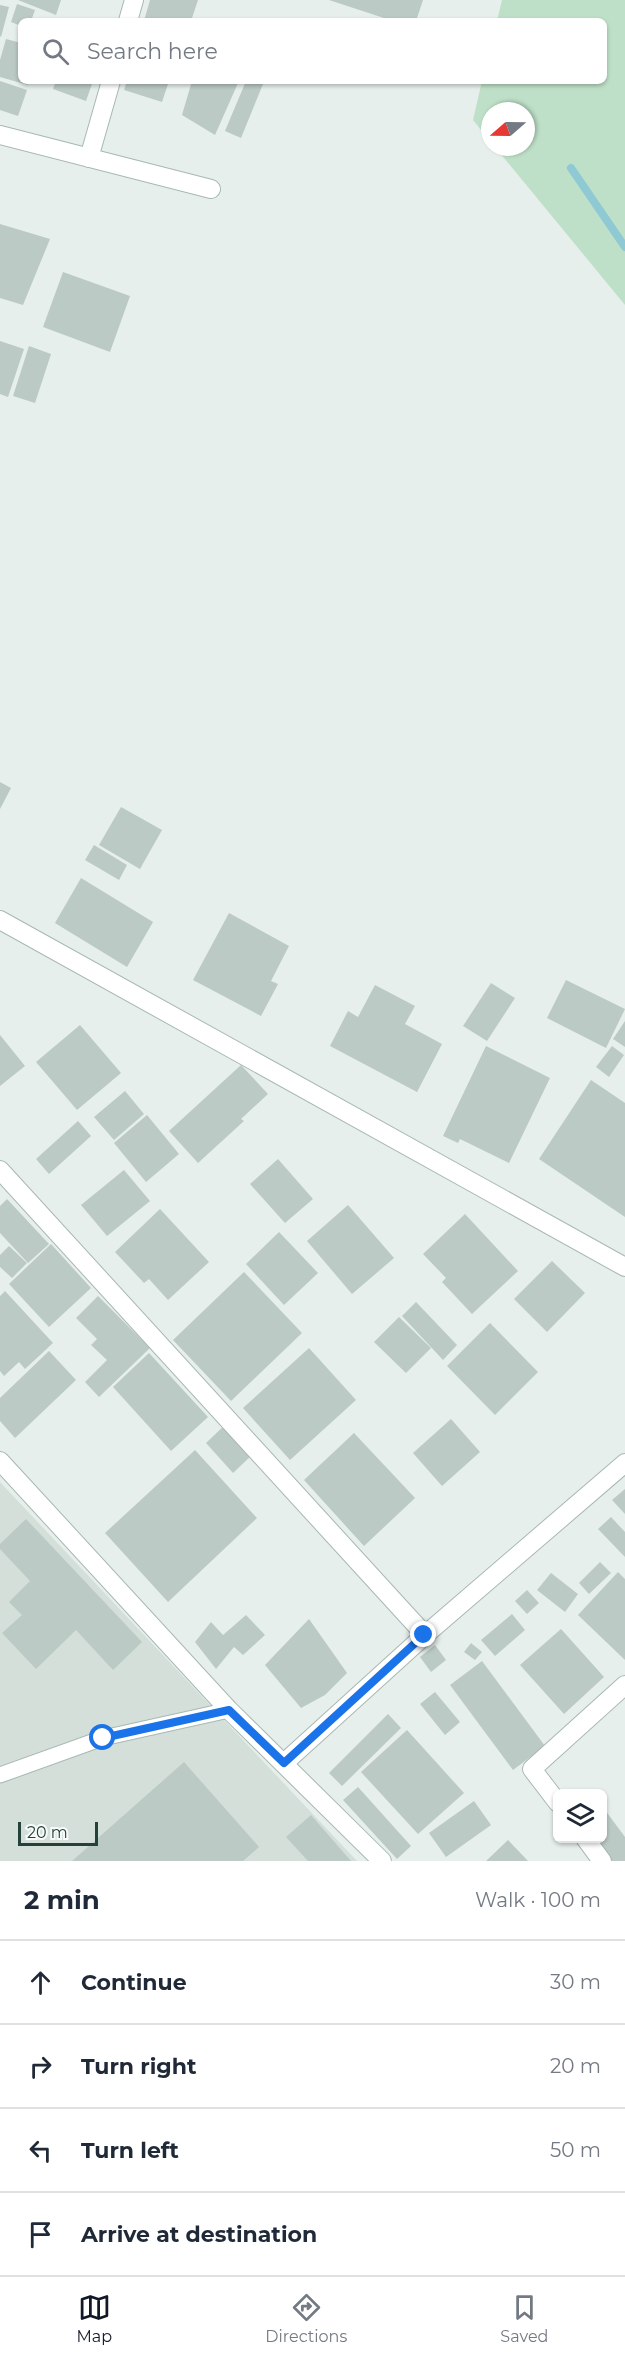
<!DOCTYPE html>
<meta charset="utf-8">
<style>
body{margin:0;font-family:Montserrat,sans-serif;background:#f6f6f7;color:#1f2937}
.controls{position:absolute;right:18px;bottom:18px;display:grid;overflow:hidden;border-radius:9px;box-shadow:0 2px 4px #0004}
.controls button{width:54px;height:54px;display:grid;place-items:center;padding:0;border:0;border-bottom:2px solid #e0e1e3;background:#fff;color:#1f2937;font:30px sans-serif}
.compass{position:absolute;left:481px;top:102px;width:54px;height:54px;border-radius:50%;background:#fff;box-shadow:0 2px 4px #0004;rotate:250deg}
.scale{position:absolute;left:18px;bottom:15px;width:80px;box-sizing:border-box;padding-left:6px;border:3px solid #24423a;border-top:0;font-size:16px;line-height:21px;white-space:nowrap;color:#24423a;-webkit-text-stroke:4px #f7fbf9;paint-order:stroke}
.stop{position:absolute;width:18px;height:18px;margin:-14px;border:4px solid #1a73e8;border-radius:50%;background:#fff}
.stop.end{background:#1a73e8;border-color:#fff;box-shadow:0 2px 6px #0008}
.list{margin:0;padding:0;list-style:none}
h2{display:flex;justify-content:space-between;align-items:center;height:78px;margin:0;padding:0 24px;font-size:26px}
h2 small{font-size:20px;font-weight:400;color:#747a83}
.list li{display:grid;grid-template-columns:39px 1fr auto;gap:18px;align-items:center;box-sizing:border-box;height:84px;padding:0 24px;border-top:2px solid #e0e1e3}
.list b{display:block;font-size:22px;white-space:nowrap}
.list em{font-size:20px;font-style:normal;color:#747a83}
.icon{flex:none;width:33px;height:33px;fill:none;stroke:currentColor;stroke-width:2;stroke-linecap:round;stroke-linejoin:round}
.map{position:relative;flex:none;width:625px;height:1861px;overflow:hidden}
.search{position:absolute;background:#fff;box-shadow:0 2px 4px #0004;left:18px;right:18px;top:18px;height:66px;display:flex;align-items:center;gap:15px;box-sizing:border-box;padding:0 21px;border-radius:9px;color:#747a83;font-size:22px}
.sheet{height:414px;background:#fff}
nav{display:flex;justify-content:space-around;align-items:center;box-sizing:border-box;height:84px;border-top:2px solid #e0e1e3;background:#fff;font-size:16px;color:#747a83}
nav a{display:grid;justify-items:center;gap:3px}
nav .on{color:#111827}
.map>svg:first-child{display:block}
.built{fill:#d4dfda}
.green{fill:#bfe0c8}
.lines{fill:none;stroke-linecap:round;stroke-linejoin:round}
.stream{stroke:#8ec9d4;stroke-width:8}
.building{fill:#bbcac4}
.service-casing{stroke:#a8b8b2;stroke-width:17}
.minor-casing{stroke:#a8b8b2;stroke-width:20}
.service{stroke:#fff;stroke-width:15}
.minor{stroke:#fff;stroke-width:18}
.route{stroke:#1a73e8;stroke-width:8}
</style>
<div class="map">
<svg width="625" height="1861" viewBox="0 0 625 1861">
<rect width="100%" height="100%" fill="#e6efeb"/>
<polygon class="built" points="0,1482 357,1861 0,1861"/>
<polygon class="green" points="502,0 625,0 625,305 495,147 526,147 526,111 490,111 490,141 473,120 482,81 604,81 604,21 497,21"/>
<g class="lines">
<polyline class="stream" points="571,168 625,247"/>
</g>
<g class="building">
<polygon points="18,0 61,0 56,15"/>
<polygon points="150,0 198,0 191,21 144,21"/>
<polygon points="329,0 423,0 416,21 393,21"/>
<polygon points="17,4 35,10 31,21 21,21 21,26 11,22"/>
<polygon points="0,5 9,7 1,37 0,36"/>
<polygon points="6,39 21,43 21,81 29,81 28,85 0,77 0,60"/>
<polygon points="0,81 27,90 18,116 0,110"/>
<polygon points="56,81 93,81 86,101 53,89"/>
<polygon points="127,81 169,81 162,102 124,90"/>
<polygon points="192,81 238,83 215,135 182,115"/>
<polygon points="246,81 256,81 263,84 241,138 225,131"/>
<polygon points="0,224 50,239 23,305 0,298"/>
<polygon points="63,272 130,296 110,352 43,327"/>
<polygon points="0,341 24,349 8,397 0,394"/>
<polygon points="29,346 51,354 35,403 13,396"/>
<polygon points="0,782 11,788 0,809"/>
<polygon points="121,807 162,830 140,869 99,845"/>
<polygon points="94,845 127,865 119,880 85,860"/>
<polygon points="81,878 153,922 127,967 55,923"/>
<polygon points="229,913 289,946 271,981 278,984 261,1016 193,980"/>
<polygon points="566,980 625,1009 606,1048 547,1018"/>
<polygon points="491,983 515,998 487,1041 463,1026"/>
<polygon points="375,985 415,1006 405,1024 442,1044 417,1092 330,1046 348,1011 358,1017"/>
<polygon points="625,1021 625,1047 613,1039"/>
<polygon points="80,1025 121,1073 77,1110 36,1062"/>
<polygon points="0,1035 25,1066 0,1086"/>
<polygon points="486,1046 550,1078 509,1163 460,1139 458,1143 443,1136"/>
<polygon points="612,1046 624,1055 609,1077 596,1067"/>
<polygon points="241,1065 268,1094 241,1119 244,1121 198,1163 169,1131"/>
<polygon points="591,1080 625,1103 625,1217 539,1159"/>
<polygon points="125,1091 144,1114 114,1140 94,1117"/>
<polygon points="147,1115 179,1154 146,1182 114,1143"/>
<polygon points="78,1121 91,1136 49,1174 36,1159"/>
<polygon points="278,1159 313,1199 285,1223 250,1184"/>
<polygon points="124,1170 150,1201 107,1236 81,1205"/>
<polygon points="7,1199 49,1244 28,1263 0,1233 0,1206"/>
<polygon points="348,1205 394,1258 352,1294 307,1241"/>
<polygon points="160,1209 209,1262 168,1300 149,1279 144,1283 115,1252"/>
<polygon points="465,1214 518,1271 472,1314 442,1282 446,1278 423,1254"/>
<polygon points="279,1232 318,1273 284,1305 246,1264"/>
<polygon points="51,1244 91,1288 49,1327 9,1284"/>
<polygon points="9,1246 27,1263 12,1278 0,1267 0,1255"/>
<polygon points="552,1261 585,1293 547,1332 514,1299"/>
<polygon points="244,1272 302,1333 231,1401 173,1340"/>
<polygon points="5,1291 53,1343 25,1369 19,1362 4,1376 0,1371 0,1296"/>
<polygon points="98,1296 150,1348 99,1397 85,1382 107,1360 91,1345 97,1339 76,1318"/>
<polygon points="416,1302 457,1345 443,1360 402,1316"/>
<polygon points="399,1317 431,1348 406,1373 374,1342"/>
<polygon points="490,1323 538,1372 495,1415 447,1366"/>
<polygon points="309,1348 356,1400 290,1460 243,1408"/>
<polygon points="49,1351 76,1380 15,1438 0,1421 0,1398"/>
<polygon points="149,1353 208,1417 171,1451 113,1387"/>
<polygon points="451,1419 480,1452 442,1486 413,1453"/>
<polygon points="226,1424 253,1454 233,1473 206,1443"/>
<polygon points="354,1433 415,1498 364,1546 304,1480"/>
<polygon points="195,1450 257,1518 168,1602 105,1533"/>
<polygon points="625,1489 625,1514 612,1500"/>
<polygon points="611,1517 625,1532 625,1557 598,1529"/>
<polygon points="26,1519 142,1642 113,1670 76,1630 36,1669 2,1633 22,1615 9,1602 30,1581 0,1549 0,1544"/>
<polygon points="600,1562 611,1573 589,1594 579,1583"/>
<polygon points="618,1572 625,1579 625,1660 578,1615"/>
<polygon points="551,1573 578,1594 565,1612 537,1590"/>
<polygon points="527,1590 539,1603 527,1614 515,1601"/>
<polygon points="512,1614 525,1630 495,1656 481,1640"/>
<polygon points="246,1615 265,1635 243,1655 234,1647 216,1669 195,1642 211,1622 223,1635"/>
<polygon points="309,1619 347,1673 325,1695 301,1708 265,1665"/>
<polygon points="561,1629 604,1677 564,1714 520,1665"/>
<polygon points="471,1643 482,1652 475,1660 464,1652"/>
<polygon points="435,1645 446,1660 431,1672 420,1657"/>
<polygon points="482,1661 545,1746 513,1770 450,1685"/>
<polygon points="435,1692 460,1722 445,1735 420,1704"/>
<polygon points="388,1714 401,1728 342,1786 329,1773"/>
<polygon points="407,1730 464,1793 418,1834 361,1772"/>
<polygon points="184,1762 259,1847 243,1861 72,1861"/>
<polygon points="358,1787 411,1846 397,1859 343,1800"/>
<polygon points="474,1801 491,1825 446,1857 429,1833"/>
<polygon points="602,1806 625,1837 625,1861 611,1861 594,1838 602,1838"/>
<polygon points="311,1815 351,1861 308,1861 286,1837"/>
<polygon points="508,1840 528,1861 486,1861"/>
</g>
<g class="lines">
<defs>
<polyline id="service" points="0,1775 103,1738 229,1710"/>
<g id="minor">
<polyline points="128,21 134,0"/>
<polyline points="0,135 211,189"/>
<polyline points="89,158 111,81"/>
<polyline points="0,920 625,1267"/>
<polyline points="0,1170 425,1635"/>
<polyline points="0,1461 229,1710 382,1861"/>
<polyline points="284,1763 425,1635 625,1463"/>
<polyline points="558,1803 532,1769 625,1685"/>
<polyline points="585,1838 602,1861"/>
</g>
</defs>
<use href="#service" class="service-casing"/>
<use href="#minor" class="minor-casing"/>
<use href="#service" class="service"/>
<use href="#minor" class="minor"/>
</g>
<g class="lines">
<polyline class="route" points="103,1738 229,1710 284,1763 424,1635"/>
</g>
</svg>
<div class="controls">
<button><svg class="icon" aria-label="layers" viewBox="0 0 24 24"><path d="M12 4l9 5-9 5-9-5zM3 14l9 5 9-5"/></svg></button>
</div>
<svg class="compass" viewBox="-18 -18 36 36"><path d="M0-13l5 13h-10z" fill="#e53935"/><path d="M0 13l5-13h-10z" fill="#747a83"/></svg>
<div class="scale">20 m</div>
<div class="stop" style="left:103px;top:1738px"></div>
<div class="stop end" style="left:424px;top:1635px"></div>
<div class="search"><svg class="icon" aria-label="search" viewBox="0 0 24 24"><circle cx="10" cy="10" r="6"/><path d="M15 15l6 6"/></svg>Search here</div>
</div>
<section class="sheet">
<h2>2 min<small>Walk · 100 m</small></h2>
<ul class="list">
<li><svg class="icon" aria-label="ahead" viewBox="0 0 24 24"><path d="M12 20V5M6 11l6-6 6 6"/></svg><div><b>Continue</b></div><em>30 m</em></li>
<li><svg class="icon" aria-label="right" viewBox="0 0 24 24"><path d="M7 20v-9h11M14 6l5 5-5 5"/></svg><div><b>Turn right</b></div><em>20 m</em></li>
<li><svg class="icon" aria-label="left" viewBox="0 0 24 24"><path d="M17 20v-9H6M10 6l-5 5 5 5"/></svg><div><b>Turn left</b></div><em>50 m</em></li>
<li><svg class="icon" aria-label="arrive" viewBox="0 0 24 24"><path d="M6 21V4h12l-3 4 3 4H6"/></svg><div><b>Arrive at destination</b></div></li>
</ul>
</section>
<nav>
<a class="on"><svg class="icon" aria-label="map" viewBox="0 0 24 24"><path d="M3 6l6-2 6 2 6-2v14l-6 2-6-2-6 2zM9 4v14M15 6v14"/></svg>Map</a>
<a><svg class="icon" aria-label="directions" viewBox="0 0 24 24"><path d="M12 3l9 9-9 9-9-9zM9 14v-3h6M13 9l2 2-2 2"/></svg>Directions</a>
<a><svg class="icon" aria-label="saved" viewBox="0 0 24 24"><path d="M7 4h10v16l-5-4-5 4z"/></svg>Saved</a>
</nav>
